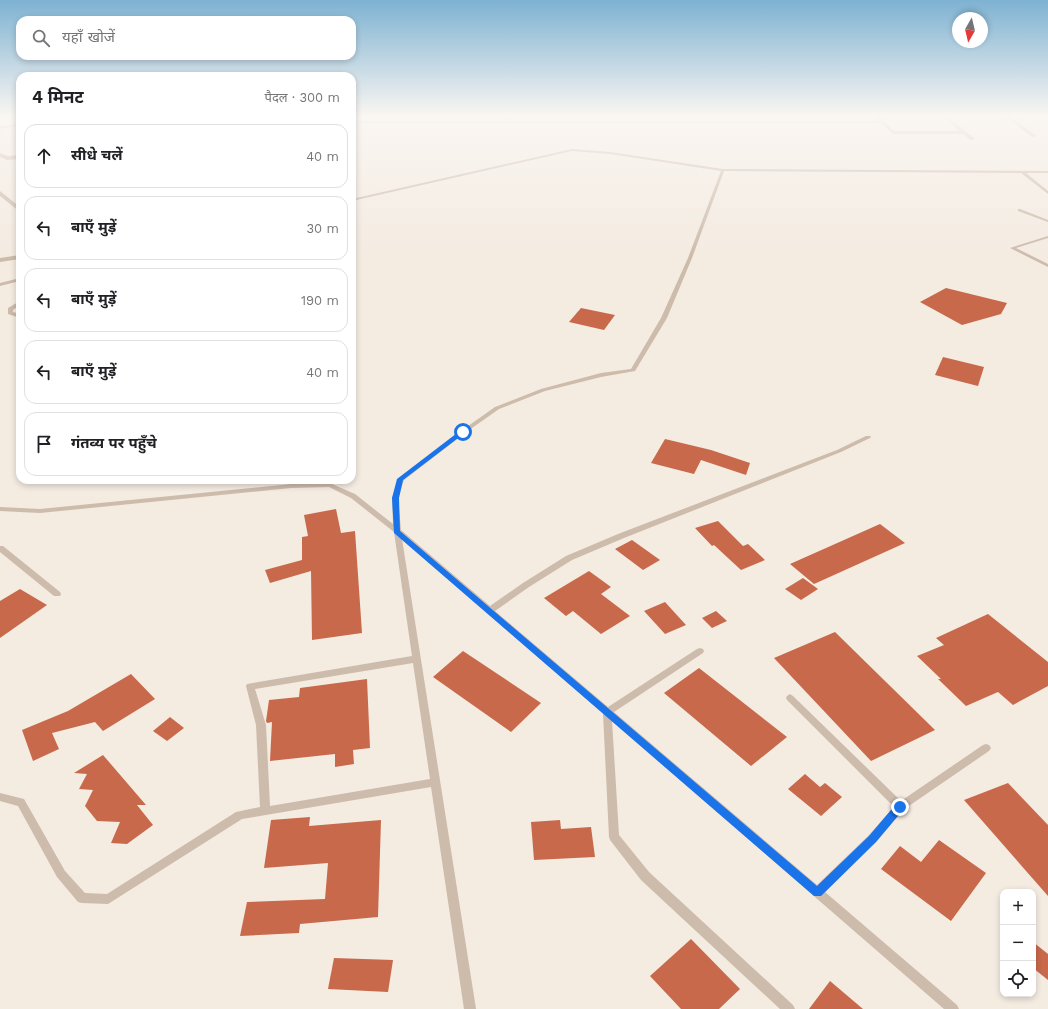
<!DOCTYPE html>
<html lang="hi">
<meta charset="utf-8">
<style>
body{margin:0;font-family:"Work Sans","Noto Sans Devanagari",sans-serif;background:#f6f6f6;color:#202124}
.controls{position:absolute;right:12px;bottom:12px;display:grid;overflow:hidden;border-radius:8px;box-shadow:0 2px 6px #0003}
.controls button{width:36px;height:36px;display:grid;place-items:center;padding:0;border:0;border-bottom:1px solid #e0e0e0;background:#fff;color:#202124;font:20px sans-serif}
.compass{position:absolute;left:952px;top:12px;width:36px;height:36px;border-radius:50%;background:#fff;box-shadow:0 2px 6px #0003;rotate:188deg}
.stop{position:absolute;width:12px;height:12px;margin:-9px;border:3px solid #1a73e8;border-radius:50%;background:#fff}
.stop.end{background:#1a73e8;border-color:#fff;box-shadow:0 1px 4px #0008}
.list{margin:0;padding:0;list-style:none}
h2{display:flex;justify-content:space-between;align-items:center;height:52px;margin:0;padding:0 16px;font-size:17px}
h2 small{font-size:13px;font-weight:400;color:#757577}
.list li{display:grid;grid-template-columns:26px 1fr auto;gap:12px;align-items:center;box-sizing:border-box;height:64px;margin:0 8px 8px;padding:0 8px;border:1px solid #e0e0e0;border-radius:12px}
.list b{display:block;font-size:15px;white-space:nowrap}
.list em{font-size:13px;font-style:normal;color:#757577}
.icon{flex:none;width:22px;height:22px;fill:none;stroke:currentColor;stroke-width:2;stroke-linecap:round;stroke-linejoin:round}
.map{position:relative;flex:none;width:1048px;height:1009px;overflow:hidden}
.search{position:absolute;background:#fff;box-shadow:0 2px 6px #0003;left:16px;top:16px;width:340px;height:44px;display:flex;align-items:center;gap:10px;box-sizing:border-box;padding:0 14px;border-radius:12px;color:#757577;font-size:15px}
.panel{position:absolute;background:#fff;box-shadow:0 2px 6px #0003;left:16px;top:72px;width:340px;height:412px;border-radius:12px}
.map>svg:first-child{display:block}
.building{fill:#c8694b}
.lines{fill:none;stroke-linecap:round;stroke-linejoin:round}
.service{fill:#cdbbac;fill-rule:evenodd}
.minor{fill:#cdbbac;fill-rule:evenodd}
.route{fill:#1a73e8}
</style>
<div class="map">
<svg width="1048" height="1009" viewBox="0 0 1048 1009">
<rect width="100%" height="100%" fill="#f4ebe1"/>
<g class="building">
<polygon points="946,288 1007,303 1001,314 962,325 920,302"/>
<polygon points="581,308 615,315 604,330 569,322"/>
<polygon points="943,357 984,367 978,386 935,375"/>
<polygon points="665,439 711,450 750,463 746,475 701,460 694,474 651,463"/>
<polygon points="336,509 341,533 355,531 362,633 312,640 311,571 270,583 265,570 302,560 302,537 308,536 304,515"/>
<polygon points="718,521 743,546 748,544 765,560 741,570 714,545 712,546 695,528"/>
<polygon points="880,524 905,543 814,584 790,564"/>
<polygon points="632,540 660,560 643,570 615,549"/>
<polygon points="589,571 611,587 601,594 630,616 601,634 573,611 566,616 544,598"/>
<polygon points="803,578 818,589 801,600 785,589"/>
<polygon points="20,589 47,605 0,638 0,601"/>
<polygon points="665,602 686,625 665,634 644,611"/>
<polygon points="716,611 727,621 712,628 702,618"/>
<polygon points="988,614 1048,662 1048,686 1013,705 998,692 966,706 938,679 941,679 917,656 944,645 936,638"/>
<polygon points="835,632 935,730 871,761 774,658"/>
<polygon points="463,651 541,703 511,732 433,677"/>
<polygon points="699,668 787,737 751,766 664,693"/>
<polygon points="131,674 155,699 103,731 95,722 52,733 59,749 33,761 22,730 68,711"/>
<polygon points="367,679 370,748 353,750 354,764 335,767 335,754 270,761 272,722 267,723 266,721 269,700 299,697 300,688"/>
<polygon points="170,717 184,728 167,741 153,731"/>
<polygon points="103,755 146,805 137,805 153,825 127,844 111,843 120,822 97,821 85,806 93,790 79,789 87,774 74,773"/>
<polygon points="805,774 820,787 825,783 842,797 821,816 788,789"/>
<polygon points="1008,783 1048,825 1048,896 964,800"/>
<polygon points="310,817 309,826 381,820 378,917 300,924 299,933 240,936 247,902 325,899 328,863 264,868 271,820"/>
<polygon points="560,820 561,829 591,827 595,857 534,860 531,822"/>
<polygon points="939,840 986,873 951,921 881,869 900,846 921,862"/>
<polygon points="691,939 740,989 719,1009 681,1009 650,976"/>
<polygon points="1033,942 1048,954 1048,980 1033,968"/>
<polygon points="334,958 393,960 388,992 328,989"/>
<polygon points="830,981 863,1009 809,1009"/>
</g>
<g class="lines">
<g class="service">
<path d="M572,149L610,152L723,169L1048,171V173H1026L1048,191V194L1021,173L724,171L692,258L667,318L635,371L601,377L545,391L499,409L465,433L404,480L398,498L401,530L490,606L523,583L566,556L618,534L837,450L866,436H870L871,437L870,438L841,452L624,538L572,560L529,587L495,611L608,707L697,649L700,648L703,649L704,651L703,653L614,712L817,885L868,836L894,807L787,700L786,698L787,696L790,694L793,696L901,801L983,745L986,744L989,745L991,748L989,751L903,810L876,842L825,892L957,1005L959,1009H944L612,721L619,835L649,872L793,1005L795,1009H780L641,880L610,840L609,837L603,713L402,539L476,1009H464L431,787L242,819L108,904L82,903L78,902L57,877L18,806L0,801V793L24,799L65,871L85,893L107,894L236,812L260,807L256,725L246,686L247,684L412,656L394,532L351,498L329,487L291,488L40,513L0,511V507L40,509L291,484H332L355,494L393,524L392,498L399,478L461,431L495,407L541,389L601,373L631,369L661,318L688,258L721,171L610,154L572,151L352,201V199ZM413,663L430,779L270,806L266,725L255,689Z"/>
<polygon points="1018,209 1020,209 1048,220 1048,222 1018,211"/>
<polygon points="1048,236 1048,238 1016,248 1048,264 1048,267 1010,248"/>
<polygon points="20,278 20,281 0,286 0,283"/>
<polygon points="20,301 20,305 13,310 13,312 20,314 20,318 8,314 8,308"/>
<polygon points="0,546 3,546 60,592 61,594 60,596 54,596 0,552"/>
</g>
<g class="minor">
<polygon points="875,116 879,116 894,131 959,131 942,116 947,116 975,139 970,140 963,134 893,134 881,123 352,123 352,121 878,121"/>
<polygon points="1004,116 1009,116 1037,136 1032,137"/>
<polygon points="20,123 20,125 0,129 0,127"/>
<polygon points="0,153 8,156 20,155 20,159 7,160 0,157"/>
<polygon points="0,191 20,207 20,212 0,196"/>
<polygon points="20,255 20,259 0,262 0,258"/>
</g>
</g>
<linearGradient id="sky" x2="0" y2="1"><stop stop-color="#7eb2d2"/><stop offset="0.45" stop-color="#faf6f2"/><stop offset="1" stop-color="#faf6f2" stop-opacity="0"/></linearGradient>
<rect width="1048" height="257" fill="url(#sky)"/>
<polygon class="route" points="461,430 466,432 403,480 399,498 400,531 817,886 869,836 896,804 903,804 903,810 876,842 821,896 814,896 394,533 392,498 397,479"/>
</svg>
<div class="controls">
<button>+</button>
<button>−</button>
<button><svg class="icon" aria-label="locate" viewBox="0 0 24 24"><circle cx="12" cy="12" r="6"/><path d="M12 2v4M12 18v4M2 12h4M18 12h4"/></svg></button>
</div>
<svg class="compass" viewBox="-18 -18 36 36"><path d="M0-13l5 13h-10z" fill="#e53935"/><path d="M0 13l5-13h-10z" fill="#757577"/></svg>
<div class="stop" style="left:463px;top:432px"></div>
<div class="stop end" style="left:900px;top:807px"></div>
<div class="search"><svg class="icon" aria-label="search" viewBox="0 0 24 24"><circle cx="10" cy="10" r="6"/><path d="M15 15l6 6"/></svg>यहाँ खोजें</div>
<section class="panel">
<h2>4 मिनट<small>पैदल · 300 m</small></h2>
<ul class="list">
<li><svg class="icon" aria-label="ahead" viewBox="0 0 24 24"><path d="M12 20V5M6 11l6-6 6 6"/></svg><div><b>सीधे चलें</b></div><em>40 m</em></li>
<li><svg class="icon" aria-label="left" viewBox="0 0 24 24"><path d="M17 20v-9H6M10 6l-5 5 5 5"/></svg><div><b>बाएँ मुड़ें</b></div><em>30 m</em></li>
<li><svg class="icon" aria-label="left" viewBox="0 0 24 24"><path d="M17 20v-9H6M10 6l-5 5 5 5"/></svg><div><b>बाएँ मुड़ें</b></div><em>190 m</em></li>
<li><svg class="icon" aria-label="left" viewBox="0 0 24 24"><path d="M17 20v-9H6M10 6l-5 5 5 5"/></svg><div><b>बाएँ मुड़ें</b></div><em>40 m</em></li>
<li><svg class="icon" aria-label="arrive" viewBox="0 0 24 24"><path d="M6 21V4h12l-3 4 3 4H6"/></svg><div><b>गंतव्य पर पहुँचे</b></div></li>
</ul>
</section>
</div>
